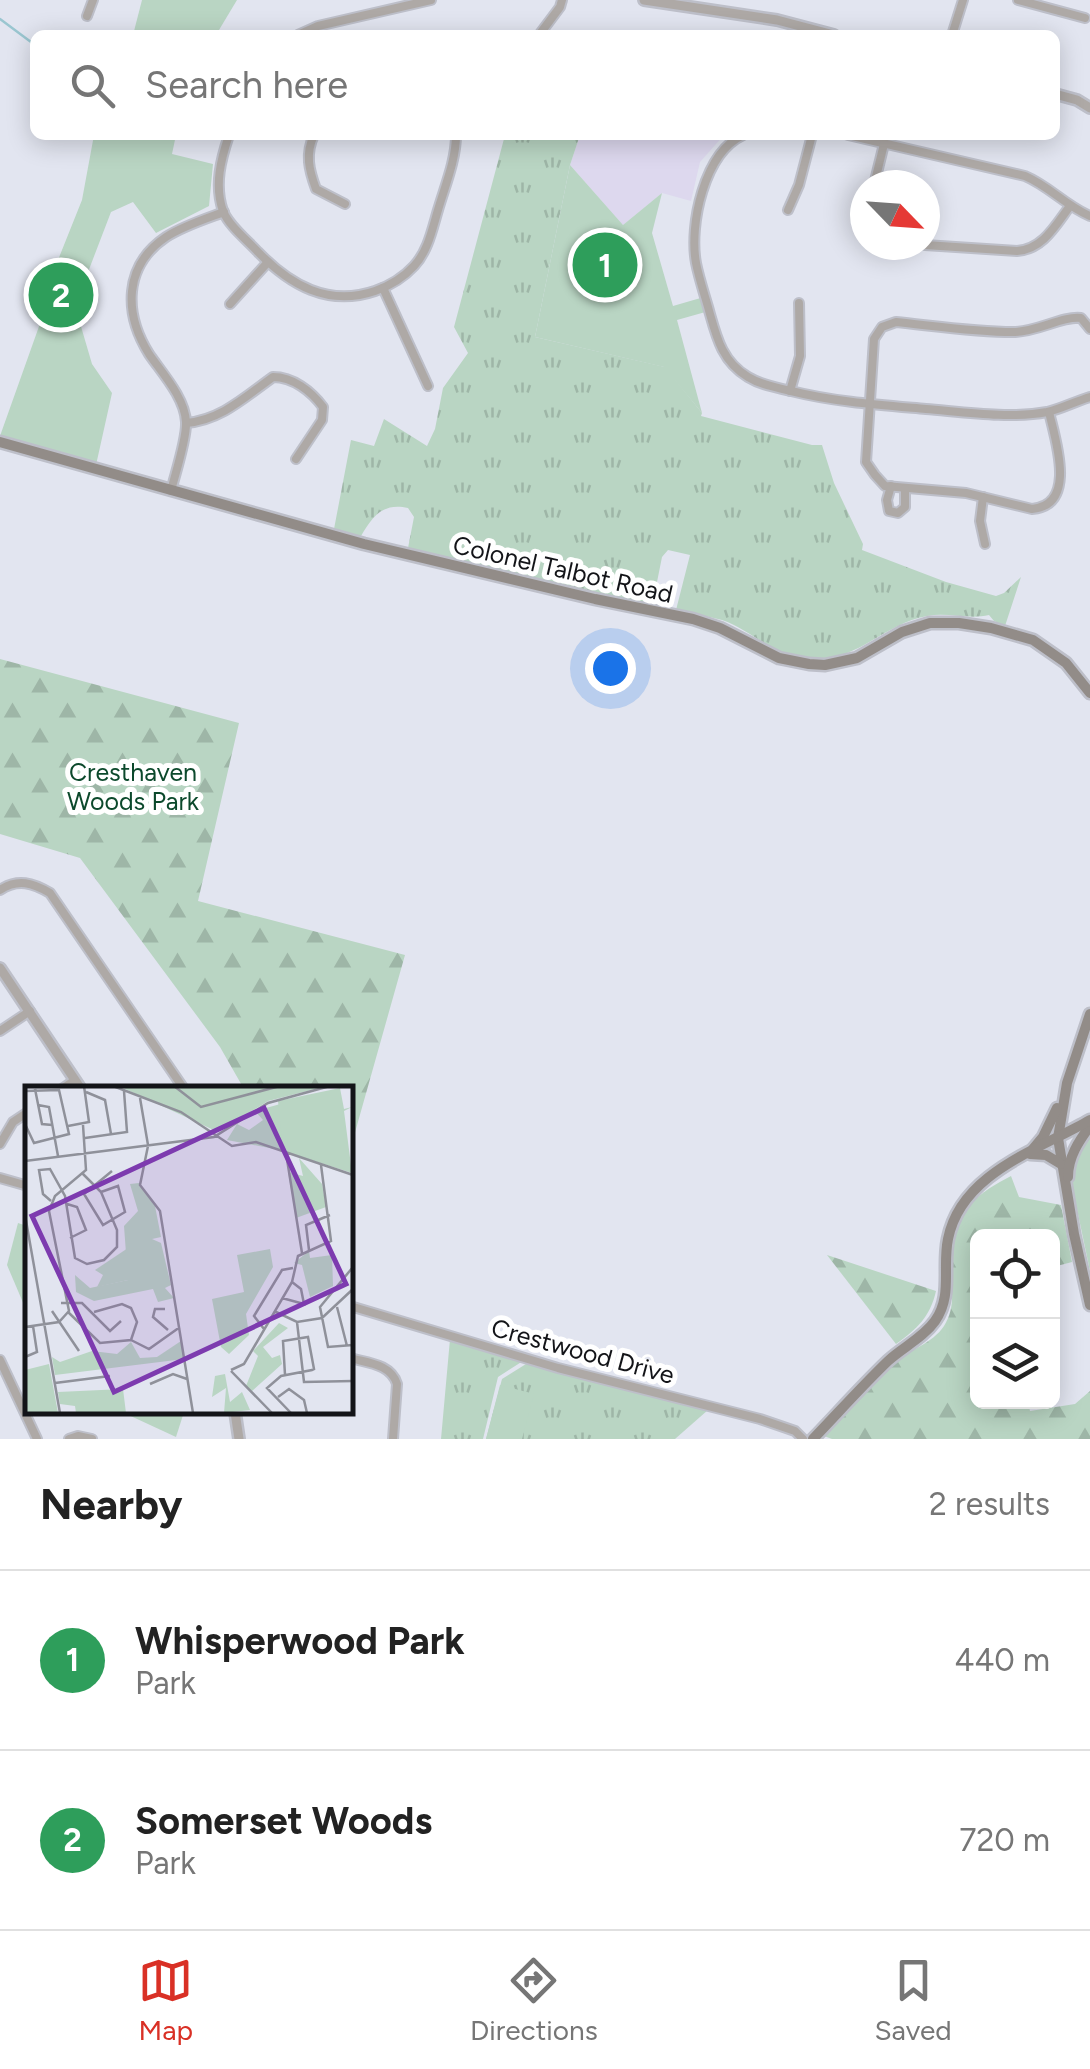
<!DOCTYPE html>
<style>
body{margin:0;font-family:Figtree,sans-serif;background:#f2f2f2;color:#222}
.controls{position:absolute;right:30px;bottom:30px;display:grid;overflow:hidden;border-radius:15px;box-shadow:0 5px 25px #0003}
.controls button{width:90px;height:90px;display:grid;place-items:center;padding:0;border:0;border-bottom:2px solid #e0e0e0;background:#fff;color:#222;font:50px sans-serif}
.compass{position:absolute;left:850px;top:170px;width:90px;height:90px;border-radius:50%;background:#fff;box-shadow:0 5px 25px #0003;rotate:115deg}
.you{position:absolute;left:610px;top:668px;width:35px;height:35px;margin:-25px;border:8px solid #fff;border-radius:50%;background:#1a73e8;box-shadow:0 0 0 15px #1a73e833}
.badge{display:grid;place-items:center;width:65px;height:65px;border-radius:50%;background:#d93025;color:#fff;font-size:32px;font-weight:700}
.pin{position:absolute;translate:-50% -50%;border:5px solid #fff;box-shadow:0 2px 10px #0006}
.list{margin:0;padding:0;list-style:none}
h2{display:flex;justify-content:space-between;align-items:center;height:130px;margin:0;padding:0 40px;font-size:42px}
h2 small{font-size:32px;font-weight:400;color:#767676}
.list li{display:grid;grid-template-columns:65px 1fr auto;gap:30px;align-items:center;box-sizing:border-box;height:180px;padding:0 40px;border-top:2px solid #e0e0e0}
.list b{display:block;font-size:38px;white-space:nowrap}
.list p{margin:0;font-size:32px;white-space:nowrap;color:#767676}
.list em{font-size:32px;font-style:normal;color:#767676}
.icon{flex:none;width:55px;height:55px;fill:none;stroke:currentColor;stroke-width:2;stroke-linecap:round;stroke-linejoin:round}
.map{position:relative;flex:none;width:1090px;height:1439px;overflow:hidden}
.search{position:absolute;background:#fff;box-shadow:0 5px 25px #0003;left:30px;right:30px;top:30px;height:110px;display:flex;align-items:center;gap:25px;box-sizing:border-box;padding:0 35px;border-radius:15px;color:#767676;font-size:38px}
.sheet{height:490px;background:#fff}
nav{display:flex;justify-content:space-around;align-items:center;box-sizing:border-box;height:140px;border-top:2px solid #e0e0e0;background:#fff;font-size:28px;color:#767676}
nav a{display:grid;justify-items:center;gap:5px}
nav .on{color:#d93025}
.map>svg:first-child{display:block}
.education{fill:#ddd8ee}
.grass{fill:url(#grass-tufts)}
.forest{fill:url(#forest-firs)}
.green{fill:#b9d5c3}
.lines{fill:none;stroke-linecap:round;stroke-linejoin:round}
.stream{stroke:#9ac6d0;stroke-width:2.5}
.minor-casing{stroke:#bdbfc9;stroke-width:12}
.tertiary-casing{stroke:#bdbfc9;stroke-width:14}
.secondary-casing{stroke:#bdbfc9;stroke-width:15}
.minor{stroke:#aea9a6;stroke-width:8}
.tertiary{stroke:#aea9a6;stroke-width:9}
.secondary{stroke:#928c88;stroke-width:10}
.labels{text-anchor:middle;stroke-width:10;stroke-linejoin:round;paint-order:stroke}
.street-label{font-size:25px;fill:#131418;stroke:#fff}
.park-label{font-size:25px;fill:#0c492c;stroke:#fff}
.inset-road{fill:none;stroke:#8f919a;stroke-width:2.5}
.view{fill:#7d3baf;fill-opacity:0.15;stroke:#7d3baf;stroke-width:5}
.inset-edge{fill:none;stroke:#131418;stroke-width:5}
</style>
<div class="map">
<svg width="1090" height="1439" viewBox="0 0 1090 1439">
<defs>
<pattern id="grass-tufts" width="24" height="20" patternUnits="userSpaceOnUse" patternTransform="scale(2.5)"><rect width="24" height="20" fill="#b9d5c3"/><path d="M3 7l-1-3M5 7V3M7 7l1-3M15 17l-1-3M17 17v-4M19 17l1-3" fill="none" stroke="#9eb6a7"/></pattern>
<pattern id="forest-firs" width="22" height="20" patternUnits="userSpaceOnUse" patternTransform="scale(2.5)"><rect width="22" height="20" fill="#b9d5c3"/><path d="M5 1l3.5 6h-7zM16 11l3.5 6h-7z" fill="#9eb6a7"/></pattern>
</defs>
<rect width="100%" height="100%" fill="#e2e5f0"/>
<polygon class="education" points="580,135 724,135 700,162 691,201 662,193 623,225 570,165"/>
<g class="grass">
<path d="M505,135H580L570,165L535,337L665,367L702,413L701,416L812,445H822L834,483L863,544L862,550L946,582L996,596L1004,593L1021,577L1005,626L994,621L989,615C969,620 948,612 927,616C882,624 857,664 806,659C774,656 751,630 722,620C707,616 691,613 676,610L690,555L668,550L662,557L657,582L646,591L643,602L597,594L408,548L414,517L408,508C383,502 372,517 361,536L334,529L351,440L374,446L384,419L427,446L435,429L443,388L468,353L454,327Z"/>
<polygon points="450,1339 523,1361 498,1377 483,1439 441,1439"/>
<polygon points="526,1364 708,1410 675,1439 486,1439 502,1379"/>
</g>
<g class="forest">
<polygon points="0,659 239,723 198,901 405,955 354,1136 350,1135 350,1089 244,1089 220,1047 80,858 0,834"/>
<path d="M1011,1176L1019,1197L1061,1205L1072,1262L1053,1267L1052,1236H978V1402H1028L1030,1411L1075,1404L1090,1391V1439H832L824,1436C847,1412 869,1385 894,1363C909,1350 933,1343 944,1326C960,1300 947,1276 949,1249C952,1212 981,1191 1011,1176Z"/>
<path d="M827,1255L936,1291C930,1317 917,1329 896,1344Z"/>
</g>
<g class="green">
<polygon points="142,0 237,0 216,35 133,35"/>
<polygon points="94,135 176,135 172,154 213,164 209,206 156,233 133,202 111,212 75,306 92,364 112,393 96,465 0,436 42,318 36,315 82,200"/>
<polygon points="570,165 623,225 662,193 652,233 673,306 704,297 709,311 677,320 702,413 664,367 535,337"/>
<polygon points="1090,1136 1090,1271 1071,1181 1077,1149"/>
<polygon points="18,1223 27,1226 27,1312 7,1265"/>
<polygon points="500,1385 534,1394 522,1439 486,1439"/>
<polygon points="122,1412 184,1412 176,1437"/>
</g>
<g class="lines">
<polyline class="stream" points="0,19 35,45"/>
<defs>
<g id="minor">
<polyline points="1018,0 1085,18"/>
<polyline points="87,16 93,0"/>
<polyline points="298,35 318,26 431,0"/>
<polyline points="539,35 560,7 562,0"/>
<polyline points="952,35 963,0"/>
<path d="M229,135C221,159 214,185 223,211C229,226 247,240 258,252C290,285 328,307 375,291C389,286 403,278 414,266C428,251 432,230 438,210C445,186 456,160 456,135"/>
<path d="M314,135C305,154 309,170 316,189L345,204"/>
<path d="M743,135C704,153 689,225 696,263C699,278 704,293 708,307C716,335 721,361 748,377C761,385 775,387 791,391C835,402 880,405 926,409C963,412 1010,419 1047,412C1061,409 1076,401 1090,397"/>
<path d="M848,135L1025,176C1049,186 1066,206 1090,216"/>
<polyline points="874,185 884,144"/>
<polyline points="788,210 799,185 812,135"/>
<path d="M925,245L1017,251C1043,249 1055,226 1070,206"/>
<polyline points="383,288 428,386"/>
<polyline points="230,304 268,262"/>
<polyline points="790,391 800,356 799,303"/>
<path d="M1049,412C1055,439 1078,505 1032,509L966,493L885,486L875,475L866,462L874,339L882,327L896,322C935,326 975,332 1013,332C1038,332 1061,316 1081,318L1090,329"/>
<path d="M186,423C221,420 245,397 273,377C293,377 311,391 323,407L322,420L296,459"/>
<polyline points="891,486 887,500 889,511 898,513 905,507 905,489"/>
<path d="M171,491C175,474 187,439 186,422C185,398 162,373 149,354C124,314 123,266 166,237C183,226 205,219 224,212"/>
<polyline points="983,497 980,521 985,544"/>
<path d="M0,890C18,878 33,883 50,893L184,1089"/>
<polyline points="0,1031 30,1011"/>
<polyline points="62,1089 75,1080"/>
<polyline points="0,1144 13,1122 28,1112"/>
<polyline points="0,1178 28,1186"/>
<polyline points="350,1306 558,1368 760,1419 795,1431 803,1439"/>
<path d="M350,1358C368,1363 391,1364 397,1384L393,1439"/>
<polyline points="0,1360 37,1439"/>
<polyline points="69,1439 78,1436 92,1439"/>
</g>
<g id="tertiary">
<polyline points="644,0 777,20 834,35"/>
<polyline points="1055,94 1077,100 1090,108"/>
<polyline points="0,968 81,1089"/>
<polyline points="235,1412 239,1439"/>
</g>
<g id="secondary">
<polyline points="0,442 364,544 595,599 693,619 720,628 779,658 809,664 825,665 857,658 902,632 930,623 959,623 991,628 1033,640 1066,663 1090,693"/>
<polyline points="1090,1014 1067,1083 1058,1138 1074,1234 1090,1305"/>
<polyline points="1033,1149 1043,1137 1057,1108"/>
<polyline points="1030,1154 1046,1155 1061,1164"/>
<path d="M1068,1177C1068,1157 1079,1141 1090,1126"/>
<path d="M813,1439C838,1413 862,1386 888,1361C903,1347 923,1338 935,1321C953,1296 942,1267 948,1239C961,1173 1038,1150 1090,1120"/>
</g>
</defs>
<use href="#minor" class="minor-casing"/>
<use href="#tertiary" class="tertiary-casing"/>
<use href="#secondary" class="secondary-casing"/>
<use href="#minor" class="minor"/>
<use href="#tertiary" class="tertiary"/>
<use href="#secondary" class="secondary"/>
</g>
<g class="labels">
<g class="street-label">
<text transform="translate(563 569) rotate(13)" y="9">Colonel Talbot Road</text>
<text transform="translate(583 1351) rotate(15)" y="9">Crestwood Drive</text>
</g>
<g class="park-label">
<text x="133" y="781">Cresthaven<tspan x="133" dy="29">Woods Park</tspan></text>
</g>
</g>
<g transform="translate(25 1086)">
<rect width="328" height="328" fill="#e2e5f0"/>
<path d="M274,72L297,98L301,121L271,132L263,86L278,90ZM114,97L130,120L136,151L127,153L136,157L146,199L140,202L149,212L133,216L128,203L69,215L51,206L50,189L65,202L103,194L99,140L113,125L105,98ZM254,237L263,242L238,261L247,272L255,269L257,278L227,305L221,300L233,270L228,265ZM98,303L101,327H51L50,320L35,318L33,306Z" fill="#b9d5c3"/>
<path d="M299,6L260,65L202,54L212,38L224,44L238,34L230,25ZM245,163L248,181L221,228L224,249L204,268L196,261L187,213L219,206L212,169ZM200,288L205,316L217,306L225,324L199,327L201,302L187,311L190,290Z" fill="#b9d5c3"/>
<path d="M94,0H302L243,15L193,46ZM315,2L319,23L327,21L319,25L327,87L258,65L253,15ZM103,162V194L72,201L78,189L70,184ZM284,165L285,172L307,169L308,200L285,211L277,179L269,177ZM156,255L159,273L30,289L27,271L35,276L67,265L92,268L106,256L115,272L132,271ZM24,278L33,327H0V284Z" fill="#b9d5c3"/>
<path class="inset-road" d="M88,0L156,26L207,60L231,56L328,89M149,0L176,21L255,0M10,3L17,38L27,39M0,5L34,4L44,48L9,57L0,38M61,6L80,14L86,48M115,12L123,59M13,19L24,21L33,70M43,40L64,36L59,0M60,52L102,46L99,5M123,60L115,99L135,125L168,327M261,67L277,167M0,75L189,51L243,17L305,0M76,106L93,100L100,126L78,139L59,108L87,85M26,115L18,108L14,84L25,83L40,110L50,172L62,178L79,174L92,161V144L76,106L58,88M42,118L52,121L61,144L45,152M0,129L35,327M284,164L281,139L305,129M328,181L295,221L303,261L328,259M257,212L279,218L276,203L267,196M36,217H57L85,245L96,235M312,221L322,260M140,223H130L128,231L143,244M27,225L54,265M249,225L272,236L297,232L328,203M43,226L75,257L106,254L112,236L106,222L97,218L69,226M272,236L279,296L328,295M0,241L34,236L44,225L24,125L30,110L61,84L58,39M239,243L229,230L257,184L268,182M106,254L124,263L155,241M0,271L12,266L8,240M206,284L219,278L267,196L273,170L306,155L296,79M206,285L247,327M260,289L258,255L283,251L289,283L287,284L256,290L242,302L266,327M30,297L85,290M125,298L148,288L162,293M253,311L264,303L279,314L282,327"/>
<path class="view" d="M239,22L321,198L89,306L7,130Z"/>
<rect width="328" height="328" class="inset-edge"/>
</g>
</svg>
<div class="controls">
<button><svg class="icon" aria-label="locate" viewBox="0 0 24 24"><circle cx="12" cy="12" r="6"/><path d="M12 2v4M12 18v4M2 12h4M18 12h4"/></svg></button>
<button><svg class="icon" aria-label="layers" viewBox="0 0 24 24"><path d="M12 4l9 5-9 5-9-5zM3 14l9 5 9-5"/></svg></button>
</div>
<svg class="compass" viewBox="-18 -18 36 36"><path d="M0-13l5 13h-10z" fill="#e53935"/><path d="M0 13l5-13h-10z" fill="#767676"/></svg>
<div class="you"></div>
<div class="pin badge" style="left:605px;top:265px;background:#2e9e5b">1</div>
<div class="pin badge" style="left:61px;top:295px;background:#2e9e5b">2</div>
<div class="search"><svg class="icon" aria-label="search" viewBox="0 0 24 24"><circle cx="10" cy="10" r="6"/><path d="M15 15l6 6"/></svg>Search here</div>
</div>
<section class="sheet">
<h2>Nearby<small>2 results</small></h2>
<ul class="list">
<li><span class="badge" style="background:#2e9e5b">1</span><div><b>Whisperwood Park</b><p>Park</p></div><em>440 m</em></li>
<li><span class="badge" style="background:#2e9e5b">2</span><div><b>Somerset Woods</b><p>Park</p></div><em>720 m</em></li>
</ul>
</section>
<nav>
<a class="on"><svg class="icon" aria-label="map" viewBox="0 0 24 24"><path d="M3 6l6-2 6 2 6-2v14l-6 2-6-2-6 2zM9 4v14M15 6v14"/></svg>Map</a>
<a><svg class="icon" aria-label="directions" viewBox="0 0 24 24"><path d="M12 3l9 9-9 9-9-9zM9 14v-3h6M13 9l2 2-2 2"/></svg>Directions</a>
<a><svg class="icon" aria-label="saved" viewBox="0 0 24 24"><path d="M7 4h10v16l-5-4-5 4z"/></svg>Saved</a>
</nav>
